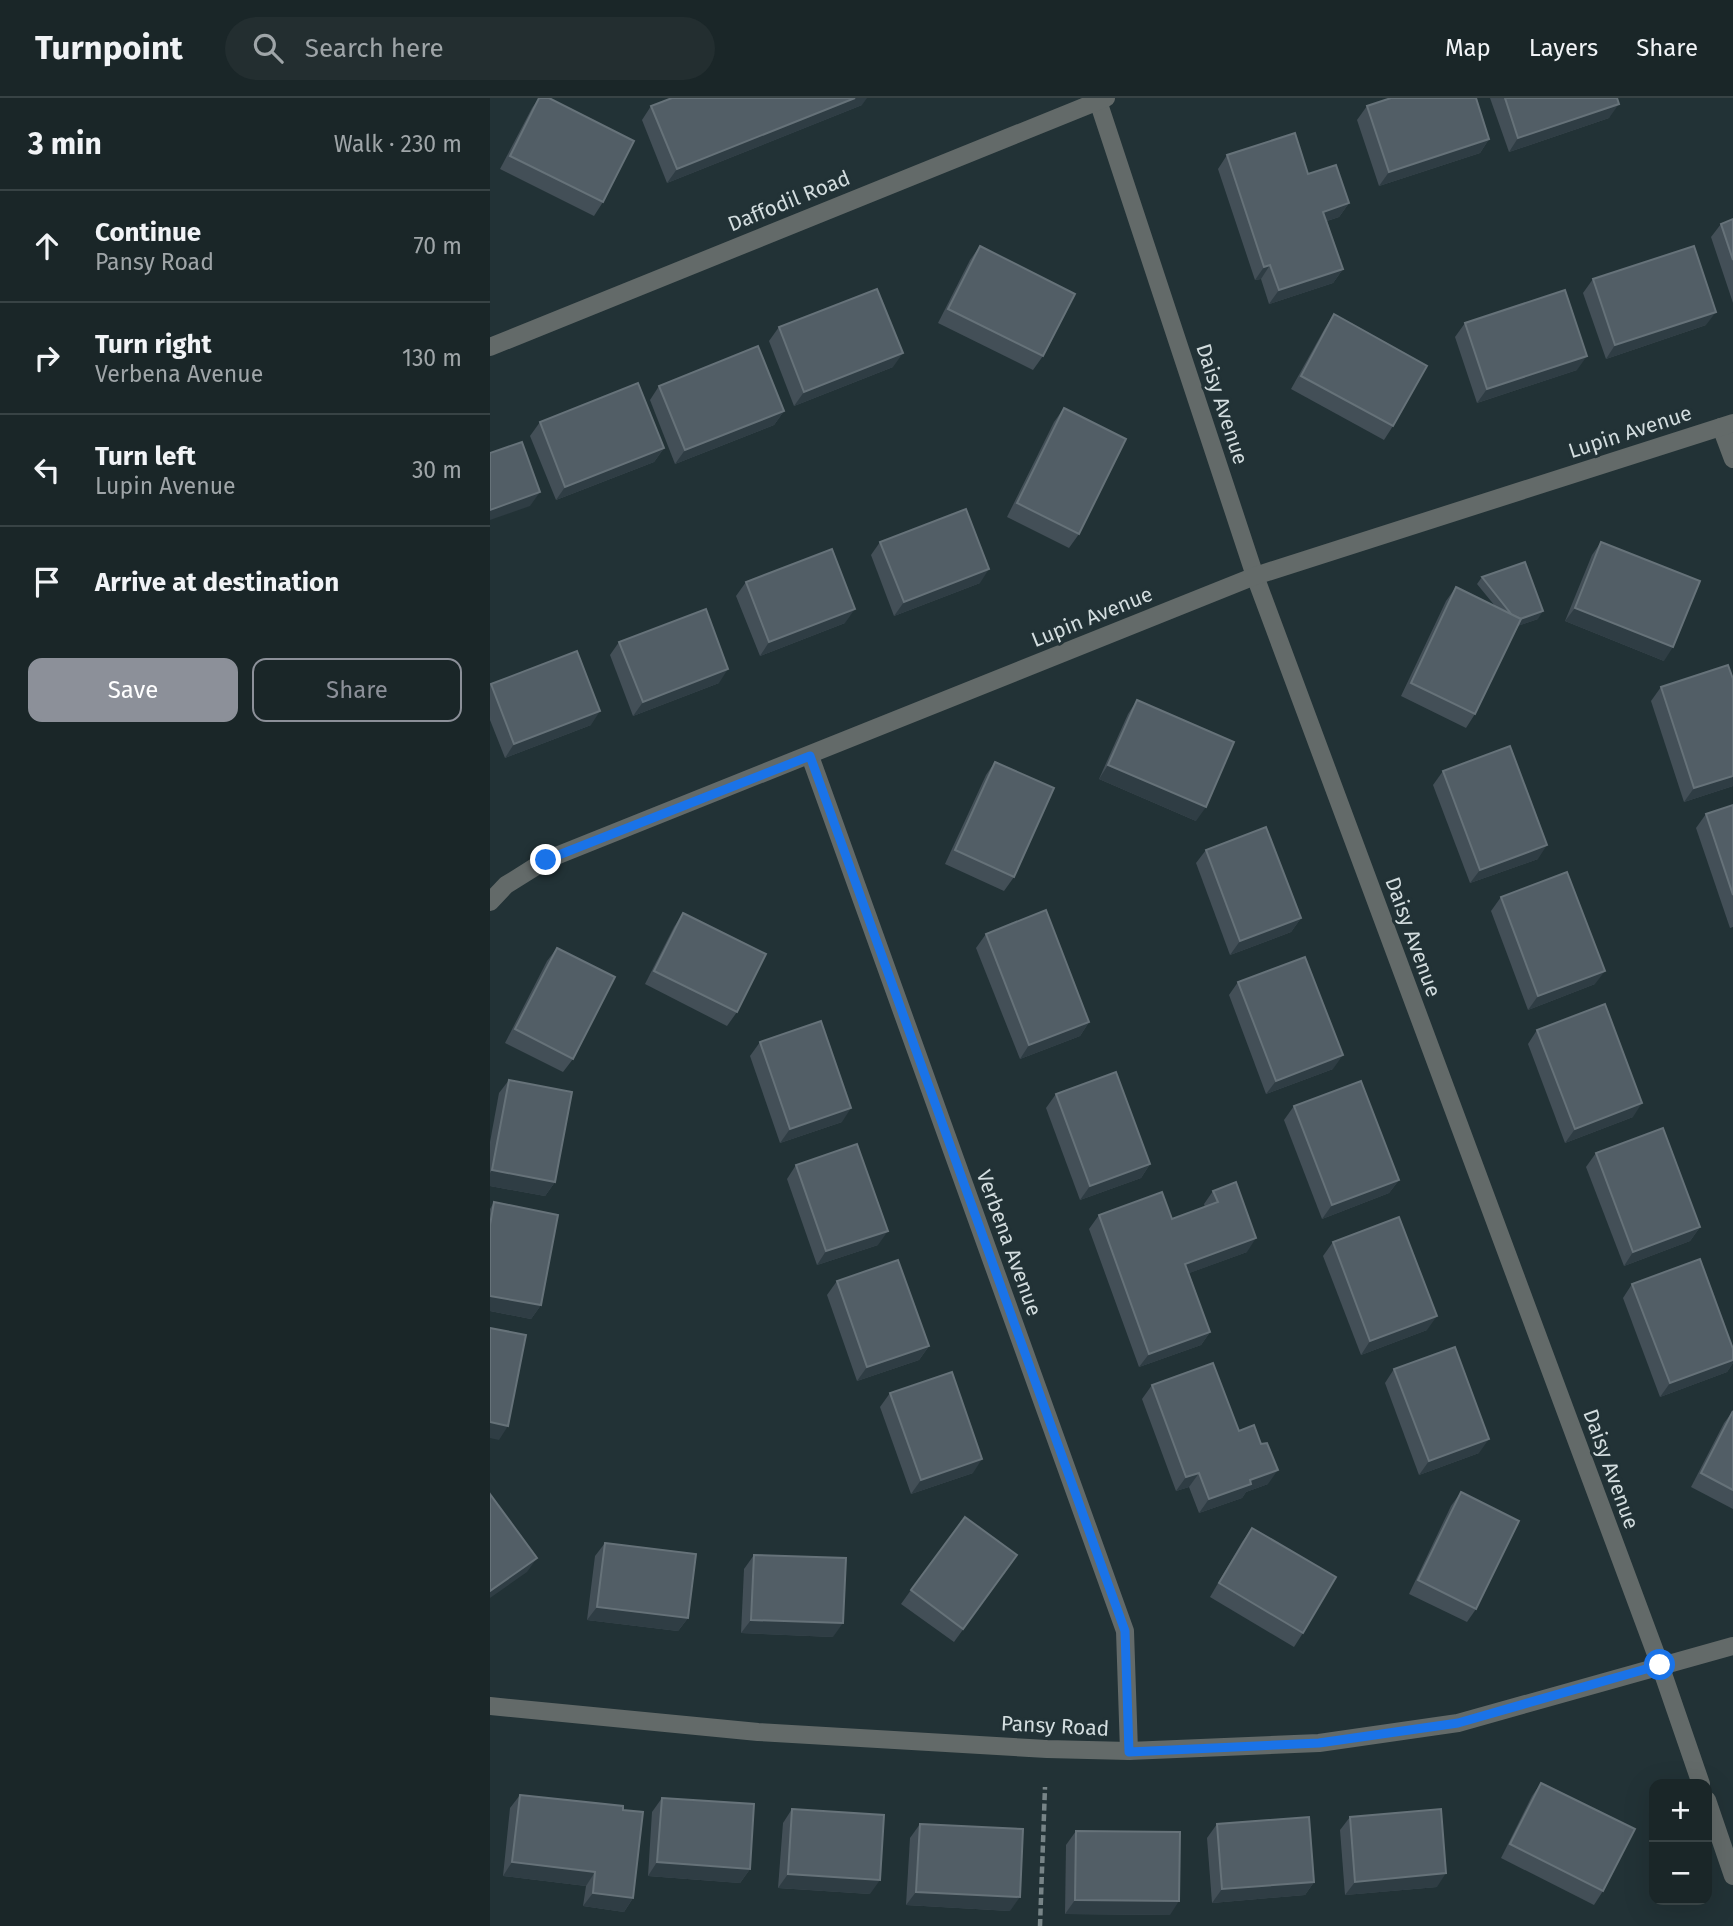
<!DOCTYPE html>
<meta charset="utf-8">
<style>
body{margin:0;font-family:"Fira Sans",sans-serif;background:#232e30;color:#f1f3f6}
.controls{position:absolute;right:21px;bottom:21px;display:grid;overflow:hidden;border-radius:14px;box-shadow:0 7px 28px #0002}
.controls button{width:63px;height:63px;display:grid;place-items:center;padding:0;border:0;border-bottom:2px solid #384345;background:#1a2628;color:#f1f3f6;font:35px sans-serif}
.stop{position:absolute;width:21px;height:21px;margin:-16px;border:5px solid #1a73e8;border-radius:50%;background:#fff}
.stop.end{background:#1a73e8;border-color:#fff;box-shadow:0 2px 7px #0008}
.list{margin:0;padding:0;list-style:none}
h2{display:flex;justify-content:space-between;align-items:center;height:91px;margin:0;padding:0 28px;font-size:30px}
h2 small{font-size:23px;font-weight:400;color:#9fa5a8}
.list li{display:grid;grid-template-columns:46px 1fr auto;gap:21px;align-items:center;box-sizing:border-box;height:112px;padding:0 28px;border-top:2px solid #384345}
.list b{display:block;font-size:26px;white-space:nowrap}
.list p{margin:0;font-size:23px;white-space:nowrap;color:#9fa5a8}
.list em{font-size:23px;font-style:normal;color:#9fa5a8}
.actions{display:flex;gap:14px;padding:21px 28px}
.actions a{flex:1;padding:16px 0;border:2px solid #8c9099;border-radius:14px;text-align:center;font-size:24px;color:#8c9099}
.actions .main{background:#8c9099;color:#fff}
.icon{flex:none;width:38px;height:38px;fill:none;stroke:currentColor;stroke-width:2;stroke-linecap:round;stroke-linejoin:round}
.map{position:relative;flex:none;width:1243px;height:1828px;overflow:hidden}
header{display:flex;align-items:center;gap:42px;box-sizing:border-box;height:98px;padding:0 35px;background:#1a2628;border-bottom:2px solid #384345}
header strong{font-size:33px}
nav{display:flex;gap:38px;margin-inline-start:auto;font-size:24px}
.search{width:490px;height:63px;background:#232e30;display:flex;align-items:center;gap:18px;box-sizing:border-box;padding:0 24px;border-radius:38px;color:#9fa5a8;font-size:26px}
main{display:flex}
aside{flex:1;background:#1a2628}
.map>svg:first-child{display:block}
.lines{fill:none;stroke-linecap:round;stroke-linejoin:round}
.path{stroke:#778487;stroke-width:4.5;stroke-dasharray:7 3.5;stroke-linecap:butt}
.minor{stroke:#636a69;stroke-width:18}
.wall{fill:#434f57}
.shaded-wall{fill:#2f3d44}
.building{fill:#525e66;stroke:#667279;stroke-width:2}
.route{stroke:#1a73e8;stroke-width:9}
.labels{text-anchor:middle;stroke-width:6;stroke-linejoin:round;paint-order:stroke}
.street-label{font-size:21px;fill:#d3dddf;stroke:#223236}
</style>
<header>
<strong>Turnpoint</strong>
<div class="search"><svg class="icon" aria-label="search" viewBox="0 0 24 24"><circle cx="10" cy="10" r="6"/><path d="M15 15l6 6"/></svg>Search here</div>
<nav><a>Map</a><a>Layers</a><a>Share</a></nav>
</header>
<main>
<aside>
<h2>3 min<small>Walk · 230 m</small></h2>
<ul class="list">
<li><svg class="icon" aria-label="ahead" viewBox="0 0 24 24"><path d="M12 20V5M6 11l6-6 6 6"/></svg><div><b>Continue</b><p>Pansy Road</p></div><em>70 m</em></li>
<li><svg class="icon" aria-label="right" viewBox="0 0 24 24"><path d="M7 20v-9h11M14 6l5 5-5 5"/></svg><div><b>Turn right</b><p>Verbena Avenue</p></div><em>130 m</em></li>
<li><svg class="icon" aria-label="left" viewBox="0 0 24 24"><path d="M17 20v-9H6M10 6l-5 5 5 5"/></svg><div><b>Turn left</b><p>Lupin Avenue</p></div><em>30 m</em></li>
<li><svg class="icon" aria-label="arrive" viewBox="0 0 24 24"><path d="M6 21V4h12l-3 4 3 4H6"/></svg><div><b>Arrive at destination</b></div></li>
</ul>
<div class="actions"><a class="main">Save</a><a>Share</a></div>
</aside>
<div class="map">
<svg width="1243" height="1828" viewBox="0 0 1243 1828">
<rect width="100%" height="100%" fill="#223236"/>
<g class="lines">
<polyline class="path" points="550,1828 555,1689"/>
<g class="minor">
<polyline points="607,0 765,478 1170,1567 1211,1686"/>
<polyline points="0,249 616,0"/>
<polyline points="1231,329 1243,361"/>
<polyline points="320,658 635,1533 639,1653"/>
<polyline points="0,804 16,787 56,762 765,478 1243,325"/>
<polyline points="0,1608 268,1634 557,1651 639,1653 829,1645 968,1625 1243,1548"/>
<polyline points="1217,1702 1243,1778"/>
</g>
</g>
<g class="wall">
<polygon points="49,0 59,0 113,104 104,118 10,71 42,10"/>
<polygon points="1000,0 1127,0 1119,20 1019,54"/>
<polygon points="372,7 177,85 152,22 161,8"/>
<polygon points="877,8 999,41 990,55 889,88 867,22"/>
<polygon points="737,57 818,76 859,105 849,119 837,123 853,171 843,185 779,206 771,181 765,182 728,71"/>
<polygon points="1243,121 1243,205 1221,139 1231,126"/>
<polygon points="490,148 553,258 543,272 448,225 480,162"/>
<polygon points="1103,181 1216,227 1116,261 1093,195"/>
<polygon points="844,216 903,328 894,342 801,291 835,230"/>
<polygon points="975,225 1087,272 987,305 965,239"/>
<polygon points="289,229 403,269 304,308 279,243"/>
<polygon points="169,288 294,313 284,327 185,366 160,302"/>
<polygon points="574,310 589,436 579,450 517,419 564,324"/>
<polygon points="50,324 174,350 164,364 66,402 40,338"/>
<polygon points="390,444 490,485 404,518 381,457"/>
<polygon points="1111,444 1174,563 1075,523 1102,457"/>
<polygon points="992,479 1048,521 1027,528 985,616 976,630 911,598 956,503 966,489 1005,508 987,486"/>
<polygon points="256,484 355,525 270,558 246,498"/>
<polygon points="129,544 229,585 143,618 120,557"/>
<polygon points="1243,581 1243,688 1194,704 1161,603 1171,589"/>
<polygon points="1,586 101,627 15,660 0,622 0,587"/>
<polygon points="647,602 706,723 609,681 638,616"/>
<polygon points="505,664 524,779 514,793 455,766 496,677"/>
<polygon points="953,673 1048,761 980,785 943,687"/>
<polygon points="1243,707 1243,829 1240,830 1206,730 1216,716"/>
<polygon points="716,752 811,820 801,834 740,857 706,765"/>
<polygon points="1011,799 1105,886 1038,912 1001,813"/>
<polygon points="193,815 247,914 237,928 155,886 184,829"/>
<polygon points="496,836 599,924 590,938 530,961 486,850"/>
<polygon points="67,850 83,961 73,974 15,945 57,863"/>
<polygon points="748,884 843,971 776,996 739,897"/>
<polygon points="1047,932 1143,1019 1075,1045 1038,946"/>
<polygon points="270,944 352,1024 290,1045 260,958"/>
<polygon points="19,982 65,1084 55,1098 0,1088 0,1044 9,995"/>
<polygon points="566,996 660,1066 651,1080 590,1102 556,1010"/>
<polygon points="804,1008 909,1082 899,1095 832,1121 794,1022"/>
<polygon points="1106,1055 1210,1129 1200,1143 1134,1168 1096,1069"/>
<polygon points="306,1067 388,1147 327,1167 297,1081"/>
<polygon points="723,1093 757,1154 699,1175 720,1234 711,1247 649,1269 599,1131 609,1117 682,1121 715,1109 714,1106"/>
<polygon points="4,1104 51,1207 41,1221 0,1213 0,1111"/>
<polygon points="843,1144 937,1232 871,1257 833,1158"/>
<polygon points="347,1183 439,1248 429,1262 367,1283 337,1197"/>
<polygon points="1142,1186 1243,1251 1243,1265 1237,1274 1170,1299 1133,1200"/>
<polygon points="904,1271 989,1355 929,1377 895,1285"/>
<polygon points="662,1287 749,1333 778,1386 756,1394 752,1400 709,1415 699,1389 686,1393 652,1301"/>
<polygon points="400,1295 483,1375 421,1396 390,1309"/>
<polygon points="1243,1313 1243,1411 1201,1389 1234,1325"/>
<polygon points="971,1394 986,1511 977,1524 919,1496 961,1408"/>
<polygon points="762,1430 813,1535 804,1549 720,1499 752,1444"/>
<polygon points="115,1445 198,1520 188,1533 97,1522 105,1458"/>
<polygon points="264,1457 343,1539 251,1535 254,1471"/>
<polygon points="527,1457 464,1544 411,1506 421,1492"/>
<polygon points="1051,1685 1113,1793 1104,1807 1011,1760 1042,1698"/>
<polygon points="30,1697 133,1712 143,1800 134,1814 93,1808 96,1788 13,1778 20,1710"/>
<polygon points="172,1700 260,1771 250,1785 158,1778 162,1714"/>
<polygon points="302,1711 380,1796 288,1790 293,1725"/>
<polygon points="860,1719 947,1789 855,1797 850,1732"/>
<polygon points="430,1726 520,1813 416,1807 420,1740"/>
<polygon points="727,1726 824,1784 815,1797 722,1805 717,1740"/>
<polygon points="586,1733 680,1817 575,1816 576,1747"/>
</g>
<g class="shaded-wall">
<polygon points="365,0 377,0 372,7 177,85 187,71"/>
<polygon points="1129,6 1119,20 1019,54 1028,40"/>
<polygon points="999,41 990,55 889,88 899,74"/>
<polygon points="859,105 849,119 824,127 833,114"/>
<polygon points="780,167 771,181 765,182 774,169"/>
<polygon points="853,171 843,185 779,206 789,192"/>
<polygon points="1226,214 1216,227 1116,261 1125,247"/>
<polygon points="413,255 403,269 304,308 314,294"/>
<polygon points="1097,258 1087,272 987,305 997,291"/>
<polygon points="294,313 284,327 185,366 195,352"/>
<polygon points="174,350 164,364 66,402 75,389"/>
<polygon points="50,394 40,408 0,422 0,412"/>
<polygon points="499,471 490,485 404,518 414,504"/>
<polygon points="1085,510 1183,549 1174,563 1075,523"/>
<polygon points="365,511 355,525 270,558 279,544"/>
<polygon points="1053,513 1048,521 1022,530 1027,523"/>
<polygon points="238,571 229,585 143,618 153,604"/>
<polygon points="110,613 101,627 15,660 24,646"/>
<polygon points="618,667 716,709 706,723 609,681"/>
<polygon points="1243,678 1243,688 1194,704 1204,690"/>
<polygon points="1057,747 1048,761 980,785 990,772"/>
<polygon points="811,820 801,834 740,857 750,843"/>
<polygon points="1115,873 1105,886 1038,912 1048,898"/>
<polygon points="599,924 590,938 530,961 539,947"/>
<polygon points="853,957 843,971 776,996 786,983"/>
<polygon points="1152,1005 1143,1019 1075,1045 1085,1031"/>
<polygon points="361,1010 352,1024 290,1045 300,1031"/>
<polygon points="660,1066 651,1080 590,1102 600,1088"/>
<polygon points="2,1072 65,1084 55,1098 0,1088 0,1075"/>
<polygon points="909,1082 899,1095 832,1121 842,1107"/>
<polygon points="1210,1129 1200,1143 1134,1168 1143,1154"/>
<polygon points="398,1133 388,1147 327,1167 336,1153"/>
<polygon points="766,1140 757,1154 686,1180 695,1166"/>
<polygon points="0,1198 51,1207 41,1221 0,1213"/>
<polygon points="947,1218 937,1232 871,1257 880,1243"/>
<polygon points="720,1234 711,1247 649,1269 659,1256"/>
<polygon points="439,1248 429,1262 367,1283 377,1269"/>
<polygon points="1243,1262 1243,1265 1237,1274 1170,1299 1180,1285"/>
<polygon points="0,1324 18,1328 9,1342 0,1340"/>
<polygon points="999,1341 989,1355 929,1377 939,1363"/>
<polygon points="492,1361 483,1375 421,1396 431,1382"/>
<polygon points="788,1372 778,1386 756,1394 752,1400 709,1415 719,1401 760,1382"/>
<polygon points="709,1375 699,1389 686,1393 696,1379"/>
<polygon points="47,1460 37,1474 0,1500 0,1493"/>
<polygon points="107,1509 198,1520 188,1533 97,1522"/>
<polygon points="261,1522 353,1525 343,1539 251,1535"/>
<polygon points="22,1764 105,1774 96,1788 13,1778"/>
<polygon points="167,1764 260,1771 250,1785 158,1778"/>
<polygon points="956,1775 947,1789 855,1797 865,1784"/>
<polygon points="298,1776 390,1782 380,1796 288,1790"/>
<polygon points="824,1784 815,1797 722,1805 732,1791"/>
<polygon points="426,1794 530,1799 520,1813 416,1807"/>
<polygon points="103,1795 143,1800 134,1814 93,1808"/>
<polygon points="585,1802 689,1803 680,1817 575,1816"/>
</g>
<g class="building">
<polygon points="49,0 59,0 144,43 113,104 20,58"/>
<polygon points="182,0 365,0 187,71 161,8"/>
<polygon points="901,0 986,0 999,41 899,74 877,8"/>
<polygon points="1015,0 1127,0 1129,6 1028,40"/>
<polygon points="805,35 818,76 846,67 859,105 833,114 853,171 789,192 780,167 774,169 737,57"/>
<polygon points="1243,121 1243,162 1231,126"/>
<polygon points="490,148 585,196 553,258 458,211"/>
<polygon points="1204,148 1226,214 1125,247 1103,181"/>
<polygon points="387,191 413,255 314,294 289,229"/>
<polygon points="1075,192 1097,258 997,291 975,225"/>
<polygon points="844,216 937,268 903,328 811,278"/>
<polygon points="268,248 294,313 195,352 169,288"/>
<polygon points="148,285 174,350 75,389 50,324"/>
<polygon points="574,310 636,341 589,436 527,405"/>
<polygon points="32,344 50,394 0,412 0,355"/>
<polygon points="476,411 499,471 414,504 390,444"/>
<polygon points="1111,444 1210,483 1183,549 1085,510"/>
<polygon points="342,451 365,511 279,544 256,484"/>
<polygon points="1035,464 1053,513 1030,521 1031,521 1022,517 992,479"/>
<polygon points="966,489 1031,521 985,616 921,585"/>
<polygon points="216,511 238,571 153,604 129,544"/>
<polygon points="87,553 110,613 24,646 1,586"/>
<polygon points="1238,567 1243,581 1243,678 1204,690 1171,589"/>
<polygon points="647,602 744,644 716,709 618,667"/>
<polygon points="1020,648 1057,747 990,772 953,673"/>
<polygon points="505,664 564,690 524,779 465,752"/>
<polygon points="1243,707 1243,797 1216,716"/>
<polygon points="776,729 811,820 750,843 716,752"/>
<polygon points="1077,774 1115,873 1048,898 1011,799"/>
<polygon points="556,812 599,924 539,947 496,836"/>
<polygon points="193,815 276,856 247,914 164,873"/>
<polygon points="67,850 125,879 83,961 25,931"/>
<polygon points="815,859 853,957 786,983 748,884"/>
<polygon points="1115,906 1152,1005 1085,1031 1047,932"/>
<polygon points="331,923 361,1010 300,1031 270,944"/>
<polygon points="626,974 660,1066 600,1088 566,996"/>
<polygon points="19,982 82,994 65,1084 2,1072"/>
<polygon points="871,983 909,1082 842,1107 804,1008"/>
<polygon points="1173,1030 1210,1129 1143,1154 1106,1055"/>
<polygon points="367,1046 398,1133 336,1153 306,1067"/>
<polygon points="746,1084 766,1140 695,1166 720,1234 659,1256 609,1117 672,1094 682,1121 728,1104 723,1093"/>
<polygon points="4,1104 68,1117 51,1207 0,1198 0,1127"/>
<polygon points="909,1119 947,1218 880,1243 843,1144"/>
<polygon points="1210,1161 1243,1251 1243,1262 1180,1285 1142,1186"/>
<polygon points="408,1162 439,1248 377,1269 347,1183"/>
<polygon points="0,1230 36,1237 18,1328 0,1324"/>
<polygon points="965,1249 999,1341 939,1363 904,1271"/>
<polygon points="723,1265 749,1333 764,1327 771,1346 777,1345 788,1372 760,1382 761,1386 719,1401 709,1375 696,1379 662,1287"/>
<polygon points="462,1274 492,1361 431,1382 400,1295"/>
<polygon points="1243,1313 1243,1392 1211,1375"/>
<polygon points="971,1394 1029,1423 986,1511 928,1482"/>
<polygon points="0,1396 47,1460 0,1493"/>
<polygon points="475,1419 527,1457 473,1531 421,1492"/>
<polygon points="762,1430 846,1479 813,1535 729,1485"/>
<polygon points="115,1445 206,1456 198,1520 107,1509"/>
<polygon points="264,1457 356,1460 353,1525 261,1522"/>
<polygon points="1051,1685 1145,1731 1113,1793 1020,1746"/>
<polygon points="30,1697 133,1708 133,1712 153,1714 143,1800 103,1795 105,1774 22,1764"/>
<polygon points="172,1700 264,1706 260,1771 167,1764"/>
<polygon points="302,1711 394,1717 390,1782 298,1776"/>
<polygon points="951,1711 956,1775 865,1784 860,1719"/>
<polygon points="819,1719 824,1784 732,1791 727,1726"/>
<polygon points="430,1726 533,1731 530,1799 426,1794"/>
<polygon points="586,1733 690,1734 689,1803 585,1802"/>
</g>
<g class="lines">
<polyline class="route" points="56,762 320,658 635,1533 639,1654 829,1645 968,1625 1170,1567"/>
</g>
<g class="labels">
<g class="street-label">
<text transform="translate(299 103) rotate(-22)" y="7">Daffodil Road</text>
<text transform="translate(732 306) rotate(72)" y="7">Daisy Avenue</text>
<text transform="translate(1140 334) rotate(-18)" y="7">Lupin Avenue</text>
<text transform="translate(602 519) rotate(-22)" y="7">Lupin Avenue</text>
<text transform="translate(923 839) rotate(70)" y="7">Daisy Avenue</text>
<text transform="translate(519 1145) rotate(70)" y="7">Verbena Avenue</text>
<text transform="translate(1121 1371) rotate(70)" y="7">Daisy Avenue</text>
<text transform="translate(565 1628) rotate(3)" y="7">Pansy Road</text>
</g>
</g>
</svg>
<div class="controls">
<button>+</button>
<button>−</button>
</div>
<div class="stop" style="left:1170px;top:1567px"></div>
<div class="stop end" style="left:56px;top:762px"></div>
</div>
</main>
